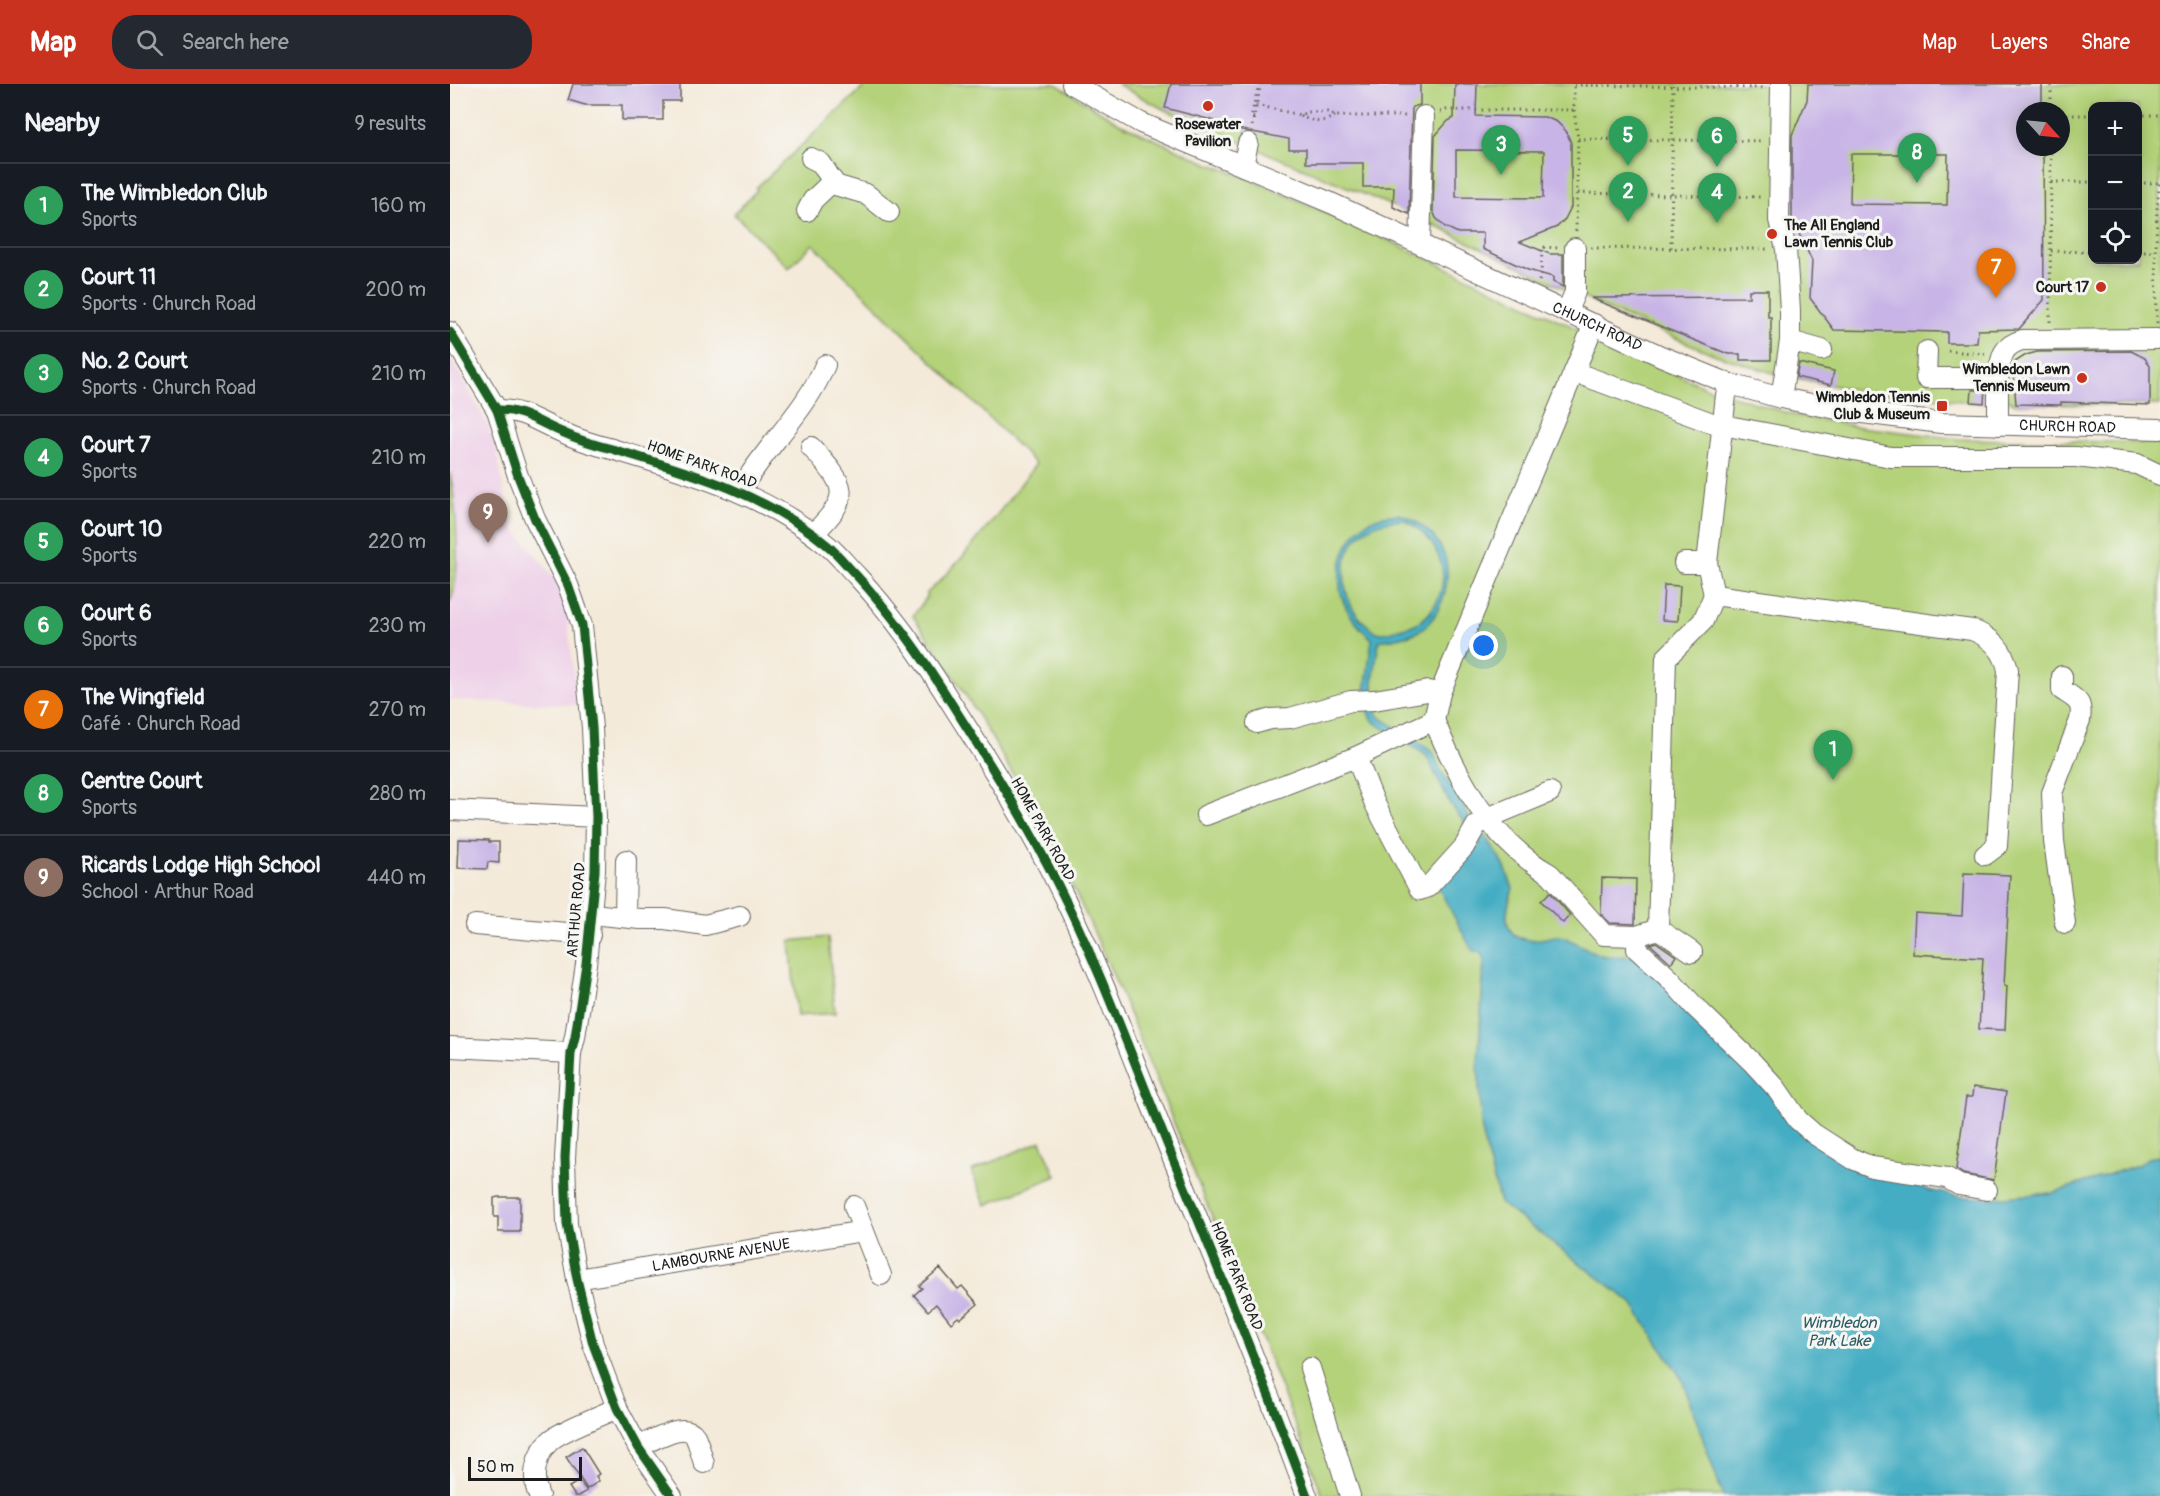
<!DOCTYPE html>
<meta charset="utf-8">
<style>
body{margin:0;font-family:Pangolin,sans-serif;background:#242831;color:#f1f3f6}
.controls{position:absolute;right:18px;top:18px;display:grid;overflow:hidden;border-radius:12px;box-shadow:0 3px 15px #0003}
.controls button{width:54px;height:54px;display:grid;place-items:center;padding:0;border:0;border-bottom:2px solid #363941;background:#171b24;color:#f1f3f6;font:30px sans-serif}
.compass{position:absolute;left:1566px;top:18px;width:54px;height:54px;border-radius:50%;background:#171b24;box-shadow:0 3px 15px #0003;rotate:117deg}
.scale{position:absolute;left:18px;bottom:15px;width:114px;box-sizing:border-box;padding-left:6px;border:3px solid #1c1c1c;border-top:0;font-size:16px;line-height:21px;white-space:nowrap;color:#1c1c1c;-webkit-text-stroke:4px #f6f6f2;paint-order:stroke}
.you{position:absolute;left:1034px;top:562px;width:21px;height:21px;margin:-15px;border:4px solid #fff;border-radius:50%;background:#1a73e8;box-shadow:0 0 0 9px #1a73e833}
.badge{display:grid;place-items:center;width:39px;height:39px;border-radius:50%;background:#c8321e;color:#fff;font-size:20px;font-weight:700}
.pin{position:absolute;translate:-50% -50px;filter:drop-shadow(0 2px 3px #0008)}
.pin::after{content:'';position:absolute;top:32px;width:21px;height:18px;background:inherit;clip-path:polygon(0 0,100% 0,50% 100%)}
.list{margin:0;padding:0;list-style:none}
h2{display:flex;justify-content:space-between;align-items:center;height:78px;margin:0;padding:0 24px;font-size:26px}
h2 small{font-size:20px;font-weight:400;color:#9ea1a6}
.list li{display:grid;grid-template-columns:39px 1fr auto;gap:18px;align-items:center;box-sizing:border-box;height:84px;padding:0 24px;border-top:2px solid #363941}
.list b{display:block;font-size:22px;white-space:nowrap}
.list p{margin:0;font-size:20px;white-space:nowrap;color:#9ea1a6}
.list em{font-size:20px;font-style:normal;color:#9ea1a6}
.icon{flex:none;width:33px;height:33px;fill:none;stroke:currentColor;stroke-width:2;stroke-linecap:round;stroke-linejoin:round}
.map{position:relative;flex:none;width:1710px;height:1412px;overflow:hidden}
header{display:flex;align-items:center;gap:36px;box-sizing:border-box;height:84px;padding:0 30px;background:#c8321e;color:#fff}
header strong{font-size:28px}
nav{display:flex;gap:33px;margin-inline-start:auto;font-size:21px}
.search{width:420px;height:54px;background:#242831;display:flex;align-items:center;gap:15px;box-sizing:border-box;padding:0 21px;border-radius:24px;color:#9ea1a6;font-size:22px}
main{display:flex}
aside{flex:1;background:#171b24}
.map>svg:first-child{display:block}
.built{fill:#eed0e8}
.green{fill:#b4d279;stroke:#68774a;stroke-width:1.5;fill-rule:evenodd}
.water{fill:#44adc3;stroke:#306470;stroke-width:1.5;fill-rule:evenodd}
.building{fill:#c8b4e6;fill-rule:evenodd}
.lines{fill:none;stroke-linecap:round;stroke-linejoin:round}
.minor-casing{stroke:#68645e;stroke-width:22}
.path{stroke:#68645e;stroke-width:3;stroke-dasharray:1.5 4.5;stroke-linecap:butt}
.minor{stroke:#fff;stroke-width:20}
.cycleway-casing{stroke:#f6f6f2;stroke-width:13}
.cycleway{stroke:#1b5e20;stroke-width:9}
.poi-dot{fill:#c8321e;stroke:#f6f6f2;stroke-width:2}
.labels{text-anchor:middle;stroke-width:6;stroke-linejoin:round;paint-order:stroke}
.poi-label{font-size:15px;font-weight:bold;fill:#1c1c1c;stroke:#f6f6f2;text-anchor:end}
.street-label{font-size:15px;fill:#1c1c1c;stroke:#f6f6f2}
.water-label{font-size:16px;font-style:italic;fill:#2e5d67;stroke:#f6f6f2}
</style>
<header>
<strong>Map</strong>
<div class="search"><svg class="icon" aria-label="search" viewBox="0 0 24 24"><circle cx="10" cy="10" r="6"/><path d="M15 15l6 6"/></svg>Search here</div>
<nav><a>Map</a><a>Layers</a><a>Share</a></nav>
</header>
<main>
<aside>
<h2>Nearby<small>9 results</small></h2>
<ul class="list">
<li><span class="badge" style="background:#2e9e5b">1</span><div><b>The Wimbledon Club</b><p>Sports</p></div><em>160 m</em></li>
<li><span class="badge" style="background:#2e9e5b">2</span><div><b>Court 11</b><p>Sports · Church Road</p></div><em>200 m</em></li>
<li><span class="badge" style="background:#2e9e5b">3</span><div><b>No. 2 Court</b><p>Sports · Church Road</p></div><em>210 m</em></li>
<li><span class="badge" style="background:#2e9e5b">4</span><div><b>Court 7</b><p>Sports</p></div><em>210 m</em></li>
<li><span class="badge" style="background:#2e9e5b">5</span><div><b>Court 10</b><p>Sports</p></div><em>220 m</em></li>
<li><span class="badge" style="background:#2e9e5b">6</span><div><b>Court 6</b><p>Sports</p></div><em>230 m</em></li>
<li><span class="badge" style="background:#e8710a">7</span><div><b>The Wingfield</b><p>Café · Church Road</p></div><em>270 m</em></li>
<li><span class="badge" style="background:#2e9e5b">8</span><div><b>Centre Court</b><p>Sports</p></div><em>280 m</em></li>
<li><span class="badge" style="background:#8d6e63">9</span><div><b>Ricards Lodge High School</b><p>School · Arthur Road</p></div><em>440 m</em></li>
</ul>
</aside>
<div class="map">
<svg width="1710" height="1412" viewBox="0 0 1710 1412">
<rect width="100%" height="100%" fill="#f6f6f2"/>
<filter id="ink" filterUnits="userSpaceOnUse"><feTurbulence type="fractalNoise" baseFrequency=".0167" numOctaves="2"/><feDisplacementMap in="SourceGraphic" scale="12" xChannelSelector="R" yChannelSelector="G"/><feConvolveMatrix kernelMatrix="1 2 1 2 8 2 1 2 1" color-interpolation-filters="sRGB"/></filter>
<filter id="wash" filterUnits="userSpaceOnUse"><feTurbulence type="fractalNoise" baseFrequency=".008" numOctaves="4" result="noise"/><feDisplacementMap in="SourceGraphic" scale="24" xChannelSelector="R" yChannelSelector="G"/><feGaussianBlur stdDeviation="1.35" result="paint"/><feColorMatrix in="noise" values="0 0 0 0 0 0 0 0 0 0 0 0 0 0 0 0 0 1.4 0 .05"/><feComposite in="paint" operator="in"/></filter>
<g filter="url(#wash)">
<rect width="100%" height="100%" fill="#f4ead9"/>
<polygon class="built" points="0,273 39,343 47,369 57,422 64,444 107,498 115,514 127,621 0,616"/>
<g class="green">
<path d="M417,0H606L669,39L757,79L790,91L927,151L1198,278L1260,305L1344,331L1410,343L1510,355L1710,359V1072L1698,1074L1688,1081L1602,1109L1544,1114V1109L1445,1089L1361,1043L1189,872C1177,872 1162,874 1151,871C1138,868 1120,853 1108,853C1099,852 1089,857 1080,856C1049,854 1056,824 1063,805L1054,781L1037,754L987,801L1032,870L1034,877L1028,981L1032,1051L1050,1119L1181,1218L1232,1295L1273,1412H873C826,1290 777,1169 728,1049C695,969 664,888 626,810C579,714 525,620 463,532L477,513V509C519,471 552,424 586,380L363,160L339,184L284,130L307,106L306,104Z"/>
<path d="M667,0H1710V321L1566,320L1557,315L1534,319L1521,318L1410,307L1323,289L1266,271L1161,227L961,130L715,26ZM1642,22H1688V176H1642ZM1575,27H1611V63H1575Z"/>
<path d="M0,389C6,417 12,494 0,518Z"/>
<polygon points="378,853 385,929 347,932 340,857"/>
<polygon points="591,1057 606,1092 536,1121 521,1087"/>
</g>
<path class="water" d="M949,430C969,436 988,452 995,473C1002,498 992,532 969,547C959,553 942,555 929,557C927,577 915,619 931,634L983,668L990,685L1019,733L1037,754L1054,781L1063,805C1056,824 1049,854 1080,856C1089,857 1099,852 1108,852C1121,853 1138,868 1151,871C1162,874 1177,872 1189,872L1406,1079L1479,1106L1509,1112L1544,1114L1602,1109L1688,1081L1698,1074L1710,1072V1412H1273L1232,1295L1181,1218L1050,1119L1032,1052L1028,981L1034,877L1032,870L1022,866L987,801L1031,760L1000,720L976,671L925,639L919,631L915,612L916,600L922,555C909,544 897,530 892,513C884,485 897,445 926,434C933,431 942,431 949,430ZM954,436C987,452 1005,491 983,524C975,537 964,542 949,545C942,547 935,551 927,548C923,547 919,543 916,540C892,520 886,478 908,453C921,439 937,437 954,436Z"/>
<g id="blocks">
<g class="building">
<polygon points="123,0 230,0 230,17 213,17 213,36 172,36 172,21 135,21 118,16"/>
<polygon points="721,0 970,0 970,21 962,23 959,130 943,123 944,103 913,103 913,79 856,79 856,65 839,65 839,55 776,43 777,40 715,24"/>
<path d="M1005,0H1027L1026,32L1095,33L1107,38L1116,47L1121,59V123L1115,135L1107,143L1070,158L1100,170H1113V203L1103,198V193L1078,186L1033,165V149H1008L995,143L986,134L983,127L985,52L998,37L1004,34ZM1006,66L1094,67L1093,114L1006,113Z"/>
<path d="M1358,0H1592V27H1575V63H1593L1594,216L1569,245L1528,246L1527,259H1497V248L1384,246L1360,214L1362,177L1342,135V51L1357,16ZM1401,70H1498L1497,121L1400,120Z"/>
<polygon points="1299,206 1318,206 1318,233 1321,233 1321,276 1290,276 1290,270 1278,270 1141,214 1299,213"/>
<polygon points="1681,267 1695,274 1700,282 1700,321 1611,318 1611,321 1566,320 1563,286 1565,278 1576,271 1587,268"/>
<polygon points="1349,279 1384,287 1381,301 1346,293"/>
<polygon points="1522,306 1535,306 1534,319 1521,318"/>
<polygon points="1214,501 1230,502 1228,537 1212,536"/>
<polygon points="9,755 39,756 39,758 49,758 49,779 38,778 37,785 8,784"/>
<polygon points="1514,789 1560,791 1554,902 1557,902 1555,946 1529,945 1533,874 1463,870 1465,829 1512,832"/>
<polygon points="1152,794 1186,795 1185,840 1160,839 1151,830"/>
<polygon points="1100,808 1120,831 1113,839 1091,817"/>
<polygon points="1206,858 1226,872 1221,879 1200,860"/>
<polygon points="1523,1003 1556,1008 1544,1096 1513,1090 1506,1085 1516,1013 1522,1013"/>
<polygon points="48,1113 70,1113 70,1148 48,1148 48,1133 44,1133 44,1114"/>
<polygon points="490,1184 508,1205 512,1202 528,1220 510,1235 508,1233 501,1239 486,1220 478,1227 464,1211 472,1204 469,1202"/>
<polygon points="132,1363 149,1390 146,1392 149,1397 137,1405 116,1373"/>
<polygon points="129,1397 137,1407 129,1412 125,1412 119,1403"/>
</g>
</g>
</g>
<g filter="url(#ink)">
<use href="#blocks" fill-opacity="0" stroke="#68645e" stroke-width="1.5"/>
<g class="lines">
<defs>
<g id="minor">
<path id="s1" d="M622,0L691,39L881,119L1211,272L1280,300L1331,314L1397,327L1491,339L1710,345"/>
<polyline points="1331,0 1329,136 1336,165 1340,226 1340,257 1372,266"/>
<polyline points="361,74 371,79 385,101 416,110 439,128"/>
<polyline points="793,82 798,59"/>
<polyline points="357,127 363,116 383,97"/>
<polyline points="970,160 974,32"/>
<polyline points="1117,227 1125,208 1125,164"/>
<polyline points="1144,240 1124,288 1262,339 1441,373 1626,373 1687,380 1710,391"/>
<polyline points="0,248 47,326 68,392 85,435 118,501 132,541 142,644 146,733 145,787 136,880 125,953 121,969 115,1074 117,1140 127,1195 143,1260 167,1324 188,1363 222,1412"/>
<polyline points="1477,267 1476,294 1548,294 1548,341"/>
<path d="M1548,294C1551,274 1551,262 1572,256L1707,255"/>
<polyline points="1331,314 1340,257"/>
<path d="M47,326C73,325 91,340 114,349C129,356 146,361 162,365C238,388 315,409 377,461C388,470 397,482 407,492C445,533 476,578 505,625C541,681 577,739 607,799C649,882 681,971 716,1057C764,1175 813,1292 857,1412"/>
<path d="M361,363C396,402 404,410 363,450"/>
<path d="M289,408C314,364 357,326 375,281"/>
<polyline points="1234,479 1257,479"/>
<polyline points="1264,511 1257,479 1276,311 1280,300"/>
<path d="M1612,592V606C1627,616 1633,617 1630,636L1602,709L1604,757L1615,839"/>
<path d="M984,636C1009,697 1041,757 1100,790L1154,851L1187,852L1208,845L1216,574L1253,537L1264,511L1522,546C1541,553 1554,566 1558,586L1547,762L1535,771"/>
<polyline points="807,639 821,635 840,634 901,617 924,616 978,607 990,609"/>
<polyline points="906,673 925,720 970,806 978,803 1014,763 1026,742 1035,735 1100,708"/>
<polyline points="0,726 146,733"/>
<polyline points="756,731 906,673 984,636 990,609 1124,288"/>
<polyline points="142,830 190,835 215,835 255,841 290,832"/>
<polyline points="175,832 176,776"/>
<polyline points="25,841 140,851"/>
<polyline points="1208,845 1242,868"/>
<polyline points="1187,852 1187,865 1220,895 1244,922 1302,978 1326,1004 1348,1036 1364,1050 1403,1075 1422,1083 1497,1094 1509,1101 1537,1106"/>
<polyline points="0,963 121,969"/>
<polyline points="404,1122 431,1191"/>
<path id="s2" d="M127,1195L413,1147"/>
<polyline points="860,1284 900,1412"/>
<path d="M188,1363C201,1357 235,1336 245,1352C249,1360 251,1371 254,1379"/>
<path d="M89,1412C81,1394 85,1371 100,1357C110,1347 152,1331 167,1324"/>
</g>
</defs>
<use href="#minor" class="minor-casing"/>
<g class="path">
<polyline points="1124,1 1314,4"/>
<polyline points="806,21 850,31 858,28 877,28 885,32 957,32"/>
<polyline points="1124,26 1128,55 1126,147"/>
<polyline points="1601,27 1601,0"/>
<polyline points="990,28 996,26 1124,26 1124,0"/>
<path d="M850,31C861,39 873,39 885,32"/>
<polyline points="1611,31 1642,31"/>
<polyline points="1688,31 1710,31"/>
<polyline points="804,34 801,33 809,0"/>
<polyline points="802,42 811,0"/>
<polyline points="1128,55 1314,57"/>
<polyline points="1601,98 1642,98"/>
<polyline points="1688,99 1709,99"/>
<polyline points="1128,109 1312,113"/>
<polyline points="1141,164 1318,165"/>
<polyline points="1221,164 1223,1"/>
<polyline points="1601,167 1642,168"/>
<polyline points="1688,168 1706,168"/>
<polyline points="1089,197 1091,192 1092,163 1108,164"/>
<polyline points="1600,238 1601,63"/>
<polyline points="1707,239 1706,168 1707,122 1710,97"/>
<polyline points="1498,267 1535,270"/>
</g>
<use href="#minor" class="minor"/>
<defs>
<g id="cycleway">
<polyline points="0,248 47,326 68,392 85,435 118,501 132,541 142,644 146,733 145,787 136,880 125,953 121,969 115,1074 117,1140 127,1195 143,1260 167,1324 188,1363 222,1412"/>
<path d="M47,326C73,325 91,340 114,349C129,356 146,361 162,365C238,388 315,409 377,461C388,470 397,482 407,492C445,533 476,578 505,625C541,681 577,739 607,799C649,882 681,971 716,1057C764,1175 813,1292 857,1412"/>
</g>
</defs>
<use href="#cycleway" class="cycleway-casing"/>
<use href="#cycleway" class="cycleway"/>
</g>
</g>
<g class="poi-dot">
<circle cx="758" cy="22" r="6"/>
<circle cx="1322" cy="150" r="6"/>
<circle cx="1651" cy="203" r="6"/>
<circle cx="1632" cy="294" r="6"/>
<rect x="1486" y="316" width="12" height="12" rx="3"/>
</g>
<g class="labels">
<g class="poi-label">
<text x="758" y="45" text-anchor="middle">Rosewater<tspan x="758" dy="17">Pavilion</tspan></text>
<text x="1334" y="146" text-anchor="start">The All England<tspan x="1334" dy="17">Lawn Tennis Club</tspan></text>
<text x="1639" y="208">Court 17</text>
<text x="1620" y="290">Wimbledon Lawn<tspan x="1620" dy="17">Tennis Museum</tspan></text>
<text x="1480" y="318">Wimbledon Tennis<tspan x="1480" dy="17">Club &amp; Museum</tspan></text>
</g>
<g class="street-label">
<text dy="5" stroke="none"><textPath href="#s1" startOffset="579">CHURCH ROAD</textPath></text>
<text dy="5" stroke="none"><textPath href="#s1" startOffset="1065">CHURCH ROAD</textPath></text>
<text transform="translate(252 380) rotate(20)" y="5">HOME PARK ROAD</text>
<text transform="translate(593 745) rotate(61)" y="5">HOME PARK ROAD</text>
<text transform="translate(126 826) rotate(-85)" y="5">ARTHUR ROAD</text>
<text dy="5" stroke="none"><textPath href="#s2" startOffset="146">LAMBOURNE AVENUE</textPath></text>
<text transform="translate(787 1192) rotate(68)" y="5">HOME PARK ROAD</text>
</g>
<g class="water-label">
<text x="1389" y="1244">Wimbledon<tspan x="1389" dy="18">Park Lake</tspan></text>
</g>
</g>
</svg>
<div class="controls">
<button>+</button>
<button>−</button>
<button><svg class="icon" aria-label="locate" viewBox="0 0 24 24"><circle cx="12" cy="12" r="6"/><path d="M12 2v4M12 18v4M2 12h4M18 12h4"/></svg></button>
</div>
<svg class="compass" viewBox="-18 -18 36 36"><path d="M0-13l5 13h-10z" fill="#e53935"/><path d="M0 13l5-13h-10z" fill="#9ea1a6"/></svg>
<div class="scale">50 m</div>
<div class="you"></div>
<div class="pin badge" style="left:1383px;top:696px;background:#2e9e5b">1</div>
<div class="pin badge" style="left:1178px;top:138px;background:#2e9e5b">2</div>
<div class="pin badge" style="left:1051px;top:91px;background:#2e9e5b">3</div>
<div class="pin badge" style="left:1267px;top:139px;background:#2e9e5b">4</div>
<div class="pin badge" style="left:1178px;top:82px;background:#2e9e5b">5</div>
<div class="pin badge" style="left:1267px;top:83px;background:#2e9e5b">6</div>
<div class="pin badge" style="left:1546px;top:214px;background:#e8710a">7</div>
<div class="pin badge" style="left:1467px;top:99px;background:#2e9e5b">8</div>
<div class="pin badge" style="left:38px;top:459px;background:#8d6e63">9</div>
</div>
</main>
